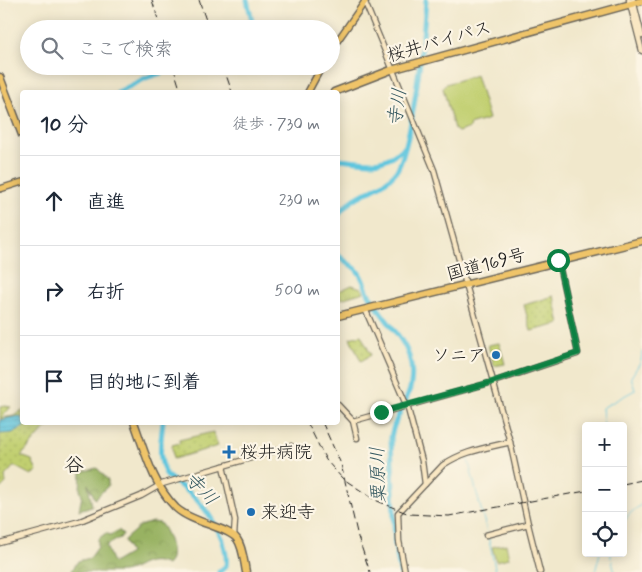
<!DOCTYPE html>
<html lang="ja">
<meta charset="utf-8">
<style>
body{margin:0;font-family:Mynerve,"Klee One",sans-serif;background:#f2f2f3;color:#1f2937}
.controls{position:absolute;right:15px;bottom:15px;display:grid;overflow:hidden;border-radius:5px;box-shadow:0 2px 12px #0003}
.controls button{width:45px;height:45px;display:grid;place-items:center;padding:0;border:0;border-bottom:1px solid #e0e1e3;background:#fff;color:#1f2937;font:25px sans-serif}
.stop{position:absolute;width:15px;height:15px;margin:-11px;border:4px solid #0b8043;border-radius:50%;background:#fff}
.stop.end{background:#0b8043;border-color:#fff;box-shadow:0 1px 5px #0008}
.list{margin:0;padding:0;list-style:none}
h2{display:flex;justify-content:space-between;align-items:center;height:65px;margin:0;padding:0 20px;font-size:21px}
h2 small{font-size:16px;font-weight:400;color:#747a83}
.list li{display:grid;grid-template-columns:32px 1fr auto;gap:15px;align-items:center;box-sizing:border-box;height:90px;padding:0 20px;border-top:1px solid #e0e1e3}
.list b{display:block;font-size:19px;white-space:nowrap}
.list em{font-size:16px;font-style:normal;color:#747a83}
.icon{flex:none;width:28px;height:28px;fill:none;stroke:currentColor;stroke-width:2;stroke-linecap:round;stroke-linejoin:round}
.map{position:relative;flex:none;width:642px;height:572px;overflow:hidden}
.search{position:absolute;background:#fff;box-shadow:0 2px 12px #0003;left:20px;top:20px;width:320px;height:55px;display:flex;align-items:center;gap:12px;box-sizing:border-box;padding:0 18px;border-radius:28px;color:#747a83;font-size:19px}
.panel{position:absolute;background:#fff;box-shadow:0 2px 12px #0003;left:20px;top:90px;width:320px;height:335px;border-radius:5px}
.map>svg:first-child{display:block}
.grass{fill:url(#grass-tufts);stroke:#6e7646}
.forest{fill:url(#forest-crowns);stroke:#5a673f}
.park{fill:url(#park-dots);stroke:#6e7646}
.pitch{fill:#c1cf70;stroke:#6e7646}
.water{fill:url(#water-rules);stroke:#3e717d}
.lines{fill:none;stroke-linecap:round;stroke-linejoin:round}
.stream{stroke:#60c6de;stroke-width:1}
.river{stroke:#60c6de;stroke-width:5}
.secondary-casing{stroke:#67635a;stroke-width:7}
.primary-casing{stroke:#67635a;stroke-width:8}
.highway-casing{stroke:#67635a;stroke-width:9}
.secondary{stroke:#f9e7c3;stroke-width:4.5}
.primary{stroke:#efc469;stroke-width:5}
.highway{stroke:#efc469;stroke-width:6}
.rail{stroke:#1c1c1c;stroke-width:1;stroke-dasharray:8 4;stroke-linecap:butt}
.route{stroke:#0b8043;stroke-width:6}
.poi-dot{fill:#1f6fb2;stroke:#fcf5e5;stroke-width:2}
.labels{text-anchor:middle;stroke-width:4.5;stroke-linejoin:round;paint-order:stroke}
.street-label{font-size:18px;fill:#1c1c1c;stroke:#fcf5e5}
.poi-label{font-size:18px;fill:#1c1c1c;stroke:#fcf5e5;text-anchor:start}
.water-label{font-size:19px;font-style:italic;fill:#345860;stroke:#fcf5e5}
.quarter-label{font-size:20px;fill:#1c1c1c;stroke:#fcf5e5}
</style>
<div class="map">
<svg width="642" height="572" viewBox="0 0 642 572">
<defs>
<pattern id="grass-tufts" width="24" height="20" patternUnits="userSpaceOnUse" patternTransform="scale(1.25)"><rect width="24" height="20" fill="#c1cf70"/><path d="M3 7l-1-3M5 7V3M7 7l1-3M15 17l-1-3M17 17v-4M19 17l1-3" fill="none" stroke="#a5b160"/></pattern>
<pattern id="forest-crowns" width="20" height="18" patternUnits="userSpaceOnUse" patternTransform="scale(1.25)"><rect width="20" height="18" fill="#98b262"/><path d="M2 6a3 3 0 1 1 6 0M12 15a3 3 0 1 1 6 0" fill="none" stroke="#829854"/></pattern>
<pattern id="park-dots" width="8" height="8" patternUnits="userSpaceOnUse" patternTransform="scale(1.25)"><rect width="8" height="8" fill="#c1cf70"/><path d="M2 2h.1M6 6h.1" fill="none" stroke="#a5b160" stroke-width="1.8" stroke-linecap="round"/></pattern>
<pattern id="water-rules" width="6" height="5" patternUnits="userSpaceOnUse" patternTransform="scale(1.25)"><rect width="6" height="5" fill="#60c6de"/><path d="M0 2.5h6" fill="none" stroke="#53aabe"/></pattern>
</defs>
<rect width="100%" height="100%" fill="#fcf5e5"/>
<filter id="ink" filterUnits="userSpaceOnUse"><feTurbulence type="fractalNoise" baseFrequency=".02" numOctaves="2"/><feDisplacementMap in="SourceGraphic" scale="10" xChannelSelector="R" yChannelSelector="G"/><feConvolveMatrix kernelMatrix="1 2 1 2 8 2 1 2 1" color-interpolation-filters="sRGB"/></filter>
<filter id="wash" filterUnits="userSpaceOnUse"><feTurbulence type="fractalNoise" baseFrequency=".0096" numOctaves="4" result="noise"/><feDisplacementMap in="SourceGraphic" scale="20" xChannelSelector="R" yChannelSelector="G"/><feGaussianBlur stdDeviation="1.12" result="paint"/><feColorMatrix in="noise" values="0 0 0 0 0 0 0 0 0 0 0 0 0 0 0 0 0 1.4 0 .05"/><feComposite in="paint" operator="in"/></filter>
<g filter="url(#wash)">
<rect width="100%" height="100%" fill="#f1e8cc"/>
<g class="grass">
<polygon points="352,285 361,288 364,292 341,299 339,291"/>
<polygon points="506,544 509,558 496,561 492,547"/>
</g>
<g class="forest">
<polygon points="97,468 108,480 108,486 95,499 88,484 92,506 79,510 82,496 80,490 81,472"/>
<path d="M152,522L160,523C168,532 177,557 167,565C145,555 140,570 122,572C106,572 87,572 71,572L78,561L90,558L98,547V539L106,533L110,535L119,530L123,534L120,538L106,546L113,563L130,553L124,540L140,526Z"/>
</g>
<g class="park">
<polygon points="554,296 560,324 531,331 524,305"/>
<polygon points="361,335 371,355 361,361 350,338"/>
<polygon points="5,406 11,407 1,418 14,416 22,410 22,422 55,423 45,429 21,456 32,460 37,471 31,475 14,466 5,476 6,483 0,489 0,407"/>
<polygon points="213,432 218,446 173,459 172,445 180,443 179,440"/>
</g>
<g class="pitch">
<polygon points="476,75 489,119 469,125 470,128 458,132 454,129 443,88 446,84"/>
<polygon points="499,343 505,364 494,366 488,345"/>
</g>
<polygon class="water" points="20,416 24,423 24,427 12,433 0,434 0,420"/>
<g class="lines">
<g class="stream">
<polyline points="250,29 253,28"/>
<polyline points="604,426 602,408 635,390 631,377 641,361 642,352"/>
<polyline points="467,456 487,532"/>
<polyline points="623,525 628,515 642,504"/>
<polyline points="488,536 496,572"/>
<polyline points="611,553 611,558"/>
<polyline points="612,561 615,572"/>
<polyline points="595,572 600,553"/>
</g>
<g class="river">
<polyline points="247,0 254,29"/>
<polyline points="118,92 148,77 183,66"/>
<path d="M338,159C366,161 381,169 405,147"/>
<path d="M338,216C351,193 379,192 395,173C412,153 424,31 426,0"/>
<path d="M338,255C343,260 350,264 356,269C363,276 365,288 370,296C387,327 417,344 411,384C408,404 393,418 391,438L395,545L400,572"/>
<path d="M163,422C161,441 157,459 167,476C177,484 189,491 197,500C212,516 229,544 226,566L219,572"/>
</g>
</g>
</g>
<g filter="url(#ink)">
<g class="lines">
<defs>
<g id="secondary">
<path d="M364,0L434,170L510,442C486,448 463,451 443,465L398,513L399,541L405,572"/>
<polyline points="629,0 642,51"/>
<polyline points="633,0 642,36"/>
<polyline points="366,311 408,409 422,461 425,484"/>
<polyline points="338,405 353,421 357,438"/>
<polyline points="353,421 493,382 577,354 578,353 558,260"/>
<polyline points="510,442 528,524"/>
<polyline points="223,466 235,520 234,536"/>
<polyline points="486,535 528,524 540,572"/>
<polyline points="0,543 80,521 141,496 162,484 291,446"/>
</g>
<g id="primary">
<polyline points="331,50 366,0"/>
<polyline points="308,92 322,66"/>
<polyline points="0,189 22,182"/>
</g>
<g id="highway">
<polyline points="0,77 22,135"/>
<polyline points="334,92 391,70 642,1"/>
<polyline points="338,316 642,241"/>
<path d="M134,422C145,452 153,485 176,508C192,523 228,527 237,539C243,547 244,562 246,572"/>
</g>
</defs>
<use href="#secondary" class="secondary-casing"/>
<use href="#primary" class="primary-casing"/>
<use href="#highway" class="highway-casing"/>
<use href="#secondary" class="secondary"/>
<use href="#primary" class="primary"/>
<use href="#highway" class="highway"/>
<g class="rail">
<polyline points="152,0 161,29"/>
<polyline points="199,0 209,29"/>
<polyline points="173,66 181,92"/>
<polyline points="223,66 232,92"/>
<polyline points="307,422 326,460 342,478 375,500 409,514 449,516 586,491"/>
<polyline points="322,422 341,464 358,537 370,572"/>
<polyline points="623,484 642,480"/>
</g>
</g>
</g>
<g class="lines" filter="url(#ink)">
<polyline class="route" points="381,412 489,383 578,353 558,260"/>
</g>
<g class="poi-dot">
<circle cx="496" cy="355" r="5"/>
<path d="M226.5 444.5h5v5h5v5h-5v5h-5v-5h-5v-5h5z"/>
<circle cx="251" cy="512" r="5"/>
</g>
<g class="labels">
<g class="street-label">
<text transform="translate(439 41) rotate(-16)" y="6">桜井バイパス</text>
<text transform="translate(486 264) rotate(-15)" y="6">国道169号</text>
</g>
<g class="poi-label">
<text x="486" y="361" text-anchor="end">ソニア</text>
<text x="240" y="458">桜井病院</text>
<text x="261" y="518">来迎寺</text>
</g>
<g class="water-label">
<text transform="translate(396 107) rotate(-82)" y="7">寺川</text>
<text transform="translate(377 475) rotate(-92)" y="7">粟原川</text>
<text transform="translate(202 488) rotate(47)" y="7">寺川</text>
</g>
<g class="quarter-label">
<text x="74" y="471">谷</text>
</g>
</g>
</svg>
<div class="controls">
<button>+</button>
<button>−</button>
<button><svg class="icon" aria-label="locate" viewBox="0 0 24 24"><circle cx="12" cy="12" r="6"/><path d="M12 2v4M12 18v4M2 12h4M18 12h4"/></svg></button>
</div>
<div class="stop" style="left:558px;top:260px"></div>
<div class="stop end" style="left:381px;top:412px"></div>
<div class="search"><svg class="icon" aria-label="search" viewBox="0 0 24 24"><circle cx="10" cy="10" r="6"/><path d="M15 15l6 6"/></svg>ここで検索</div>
<section class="panel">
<h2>10 分<small>徒歩 · 730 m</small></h2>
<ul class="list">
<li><svg class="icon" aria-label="ahead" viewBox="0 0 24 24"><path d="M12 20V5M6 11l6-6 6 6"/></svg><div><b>直進</b></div><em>230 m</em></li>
<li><svg class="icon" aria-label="right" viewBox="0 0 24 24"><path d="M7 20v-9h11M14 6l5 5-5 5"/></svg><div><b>右折</b></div><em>500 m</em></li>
<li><svg class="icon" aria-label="arrive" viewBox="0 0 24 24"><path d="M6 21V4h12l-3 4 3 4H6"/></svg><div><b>目的地に到着</b></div></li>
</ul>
</section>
</div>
